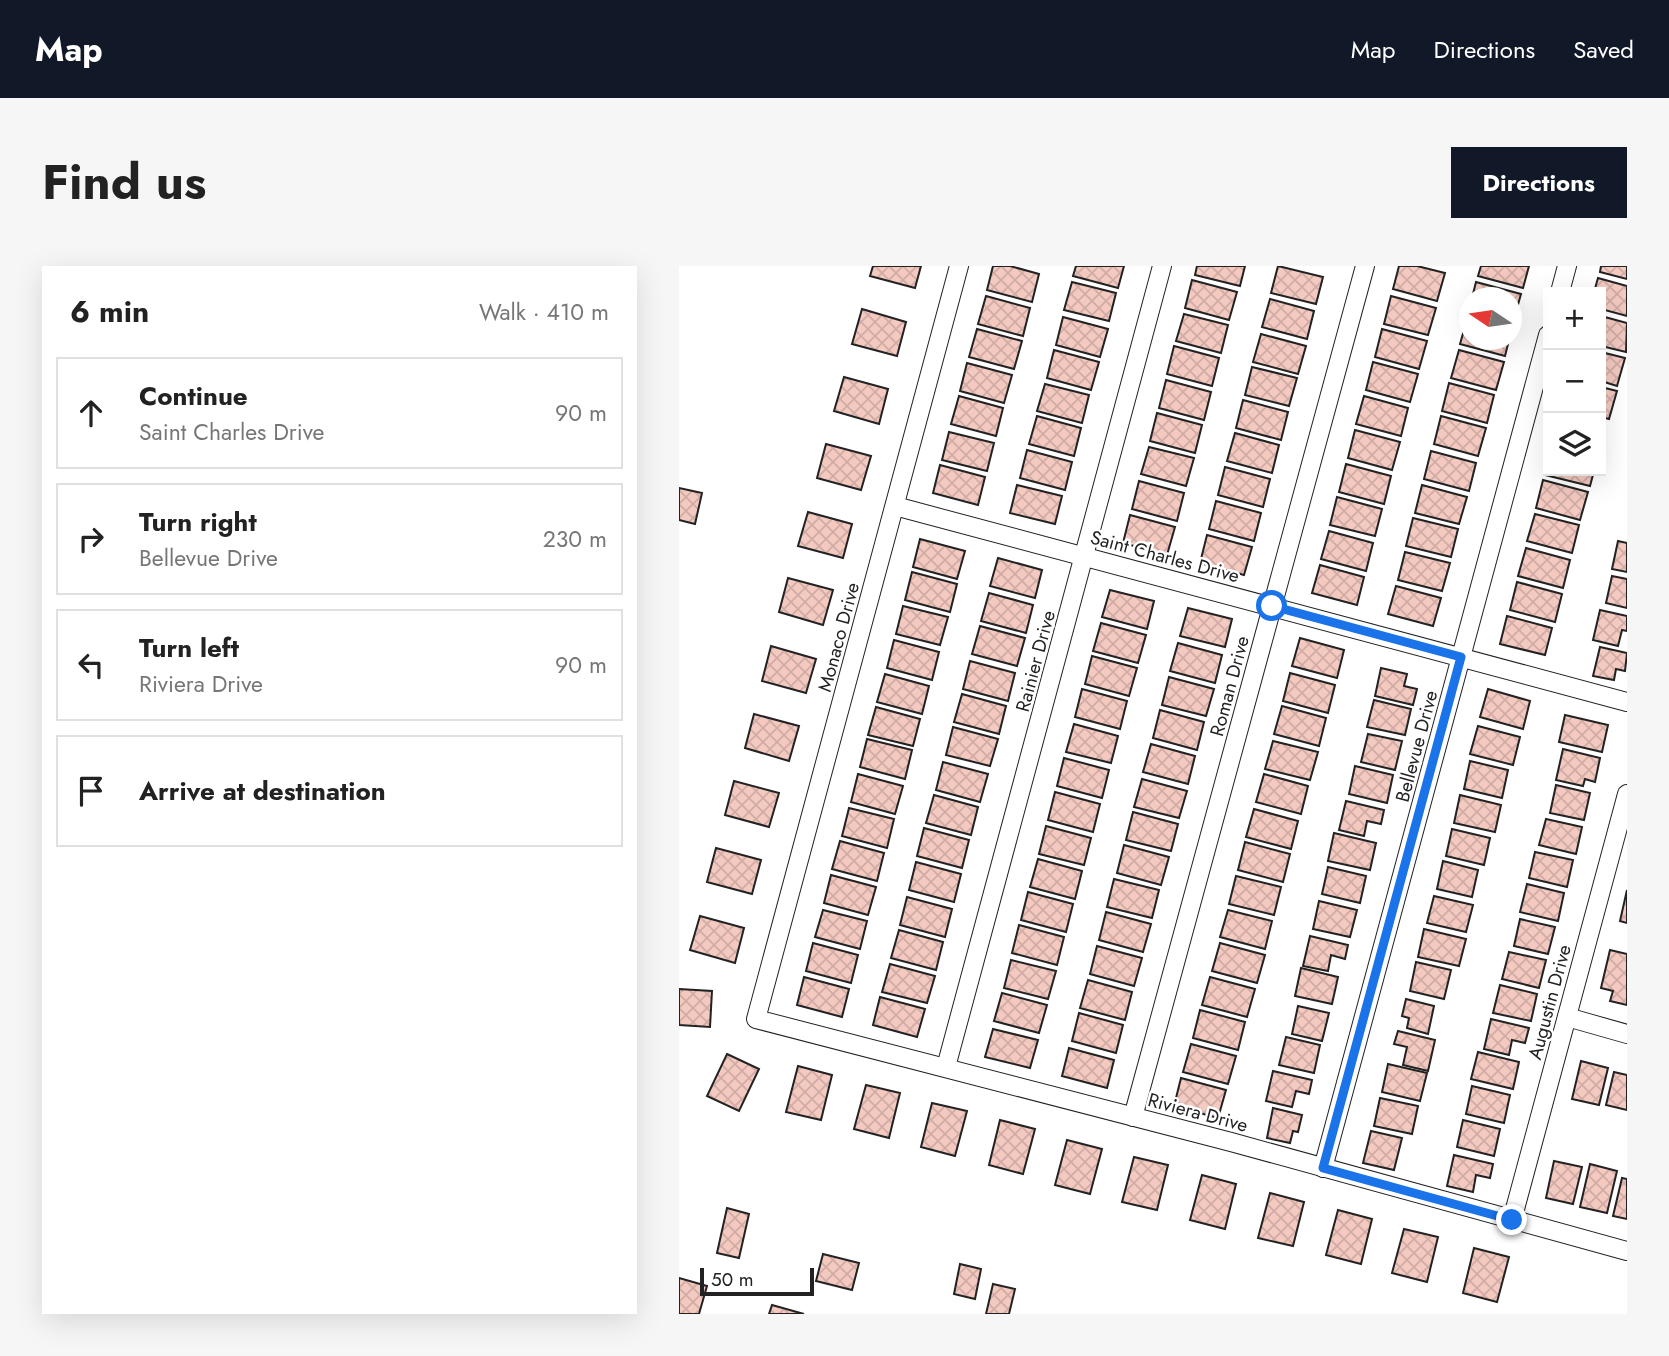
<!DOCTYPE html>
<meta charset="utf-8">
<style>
body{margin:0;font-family:Jost,sans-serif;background:#f6f6f6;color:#222}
.controls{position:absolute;right:21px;top:21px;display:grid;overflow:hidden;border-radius:0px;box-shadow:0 7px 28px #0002}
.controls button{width:63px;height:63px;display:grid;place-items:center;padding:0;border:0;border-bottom:2px solid #e0e0e0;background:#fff;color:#222;font:35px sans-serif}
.compass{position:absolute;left:780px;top:21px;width:63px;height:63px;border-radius:50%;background:#fff;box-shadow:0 7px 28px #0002;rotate:283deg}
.scale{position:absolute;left:21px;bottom:18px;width:114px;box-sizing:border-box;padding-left:7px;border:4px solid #222;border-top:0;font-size:19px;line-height:24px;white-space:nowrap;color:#222;-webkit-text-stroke:5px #fff;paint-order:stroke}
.stop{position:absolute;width:21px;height:21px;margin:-16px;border:5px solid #1a73e8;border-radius:50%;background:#fff}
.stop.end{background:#1a73e8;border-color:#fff;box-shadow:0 2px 7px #0008}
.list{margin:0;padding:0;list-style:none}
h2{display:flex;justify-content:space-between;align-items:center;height:91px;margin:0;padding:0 28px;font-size:30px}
h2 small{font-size:23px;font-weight:400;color:#767676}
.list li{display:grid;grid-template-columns:46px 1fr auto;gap:21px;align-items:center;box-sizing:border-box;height:112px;margin:0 14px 14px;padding:0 14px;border:2px solid #e0e0e0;border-radius:0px}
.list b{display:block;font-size:26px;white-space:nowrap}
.list p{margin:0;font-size:23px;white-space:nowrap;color:#767676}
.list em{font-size:23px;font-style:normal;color:#767676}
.icon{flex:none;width:38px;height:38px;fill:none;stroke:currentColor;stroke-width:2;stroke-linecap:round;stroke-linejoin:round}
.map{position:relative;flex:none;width:948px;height:1048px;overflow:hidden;border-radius:0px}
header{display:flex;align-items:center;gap:42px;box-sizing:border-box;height:98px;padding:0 35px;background:#111827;color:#fff}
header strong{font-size:33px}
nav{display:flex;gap:38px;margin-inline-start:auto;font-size:24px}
.intro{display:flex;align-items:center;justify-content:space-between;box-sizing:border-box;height:168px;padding:0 42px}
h1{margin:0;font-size:49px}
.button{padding:18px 32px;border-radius:0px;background:#111827;color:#fff;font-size:24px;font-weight:700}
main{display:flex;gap:42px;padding:0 42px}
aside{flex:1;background:#fff;border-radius:0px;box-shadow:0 7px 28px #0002}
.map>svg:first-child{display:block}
.building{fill:url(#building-cross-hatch);stroke:#222;stroke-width:2}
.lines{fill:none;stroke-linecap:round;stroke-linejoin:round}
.minor-casing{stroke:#222;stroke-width:20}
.minor{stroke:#fff;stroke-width:18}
.route{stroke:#1a73e8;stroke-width:9}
.labels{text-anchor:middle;stroke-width:5;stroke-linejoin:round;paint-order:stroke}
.street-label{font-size:19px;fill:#222;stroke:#fff}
</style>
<header>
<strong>Map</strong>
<nav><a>Map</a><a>Directions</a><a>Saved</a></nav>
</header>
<div class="intro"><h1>Find us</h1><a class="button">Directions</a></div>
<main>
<aside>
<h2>6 min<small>Walk · 410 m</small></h2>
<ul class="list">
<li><svg class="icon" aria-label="ahead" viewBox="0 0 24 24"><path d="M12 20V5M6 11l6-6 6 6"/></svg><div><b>Continue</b><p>Saint Charles Drive</p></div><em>90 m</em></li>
<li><svg class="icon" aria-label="right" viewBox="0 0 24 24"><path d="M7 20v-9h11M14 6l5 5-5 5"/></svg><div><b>Turn right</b><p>Bellevue Drive</p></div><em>230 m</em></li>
<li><svg class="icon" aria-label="left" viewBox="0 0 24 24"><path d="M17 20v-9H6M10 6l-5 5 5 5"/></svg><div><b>Turn left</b><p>Riviera Drive</p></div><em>90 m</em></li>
<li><svg class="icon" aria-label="arrive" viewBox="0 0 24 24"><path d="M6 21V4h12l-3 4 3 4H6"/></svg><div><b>Arrive at destination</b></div></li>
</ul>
</aside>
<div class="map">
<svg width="948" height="1048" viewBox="0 0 948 1048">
<defs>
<pattern id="building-cross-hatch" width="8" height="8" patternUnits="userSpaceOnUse" patternTransform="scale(1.75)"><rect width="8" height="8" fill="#f3c9c0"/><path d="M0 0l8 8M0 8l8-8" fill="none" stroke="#d0aca5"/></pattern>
</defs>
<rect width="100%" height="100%" fill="#fff"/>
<g class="building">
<polygon points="194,0 242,0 236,22 191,10"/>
<polygon points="314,0 331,0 360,8 353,36 308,24"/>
<polygon points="397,0 445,0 439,22 394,10"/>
<polygon points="518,0 566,0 561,20 516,9"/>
<polygon points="599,0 644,11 637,38 592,27"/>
<polygon points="720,0 738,0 766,7 758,35 714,23"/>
<polygon points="802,0 850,0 844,22 799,10"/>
<polygon points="922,0 948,0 948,13 921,6"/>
<polygon points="919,12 948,20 948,50 922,43 922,26 915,26"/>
<polygon points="513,14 558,26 550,54 506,42"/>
<polygon points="393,16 437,27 430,55 385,44"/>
<polygon points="797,16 842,28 834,56 832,55 832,32 793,32"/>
<polygon points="307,30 351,42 344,70 299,58"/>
<polygon points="712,30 757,42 749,69 705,58"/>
<polygon points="591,33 635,45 628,73 583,61"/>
<polygon points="183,43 227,56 218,90 173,78"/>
<polygon points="505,48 549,59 542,87 497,75"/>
<polygon points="789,50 790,51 790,74 830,74 826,90 781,78"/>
<polygon points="922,50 948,57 947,86 922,80"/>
<polygon points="384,51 429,63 421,91 377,79"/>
<polygon points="298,63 343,75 335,103 290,91"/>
<polygon points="703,63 748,75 740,103 696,91"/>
<polygon points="582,68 627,80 619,108 574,96"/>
<polygon points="495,80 540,92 533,120 488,108"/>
<polygon points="375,84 420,96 412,124 368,112"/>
<polygon points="780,84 825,96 817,124 772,112"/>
<polygon points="922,86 946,92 938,120 922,115"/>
<polygon points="694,96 739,108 731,136 687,124"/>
<polygon points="288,97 333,109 325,137 281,125"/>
<polygon points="573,101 618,112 610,140 566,129"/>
<polygon points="165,111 209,123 200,158 155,145"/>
<polygon points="487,114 532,126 525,154 480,142"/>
<polygon points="770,117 815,129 808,157 763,145"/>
<polygon points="366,118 410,129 403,157 358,145"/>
<polygon points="922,121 938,125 930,153 922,151"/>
<polygon points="280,130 324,142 317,170 272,158"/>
<polygon points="685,130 729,142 722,170 677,158"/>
<polygon points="564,134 609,146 602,174 557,162"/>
<polygon points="478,147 523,159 516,187 471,175"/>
<polygon points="358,150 402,162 395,190 350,178"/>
<polygon points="762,150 807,162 799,190 755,178"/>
<polygon points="676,164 721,176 713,204 669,192"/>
<polygon points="270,166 315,177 308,205 263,194"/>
<polygon points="556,167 600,179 593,207 548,195"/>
<polygon points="147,178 192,190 182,224 138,212"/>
<polygon points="470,181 515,192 507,220 462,208"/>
<polygon points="348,184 393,196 386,224 341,212"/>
<polygon points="752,185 797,197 790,225 745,213"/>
<polygon points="869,196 869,205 915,205 911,220 866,209"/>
<polygon points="667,198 712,210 705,238 660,226"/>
<polygon points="261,199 306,211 299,239 254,227"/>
<polygon points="546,201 591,213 584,241 539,229"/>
<polygon points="864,214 909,226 901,254 857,242"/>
<polygon points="460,215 505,227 498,255 453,243"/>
<polygon points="338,219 383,230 376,258 331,247"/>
<polygon points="743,219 788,231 780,258 736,247"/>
<polygon points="0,222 23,227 16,258 0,254"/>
<polygon points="658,231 703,243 696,270 651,259"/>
<polygon points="537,235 582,247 575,275 530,263"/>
<polygon points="129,246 173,258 164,292 119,280"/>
<polygon points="856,248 900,259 893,287 848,275"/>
<polygon points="451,249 496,261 488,289 444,277"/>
<polygon points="734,252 779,263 772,291 727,280"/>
<polygon points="650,265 694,277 687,305 642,293"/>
<polygon points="528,269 573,281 565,309 521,297"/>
<polygon points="241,273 286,285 278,313 234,301"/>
<polygon points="939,275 948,277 948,306 933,303"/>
<polygon points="847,282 891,294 884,322 839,310"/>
<polygon points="726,286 771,297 763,325 719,314"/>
<polygon points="319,292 363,304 356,332 311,320"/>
<polygon points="641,299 685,311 678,339 633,327"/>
<polygon points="233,306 278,318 271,346 226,334"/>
<polygon points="933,310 948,313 948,342 927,337"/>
<polygon points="109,312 154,324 144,359 100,346"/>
<polygon points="838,316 883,328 876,356 831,344"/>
<polygon points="717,320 762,332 754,360 709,348"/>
<polygon points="431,324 475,335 468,363 423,351"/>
<polygon points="310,327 354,339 347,367 302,355"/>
<polygon points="224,340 269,351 261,379 217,368"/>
<polygon points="509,342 553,353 546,381 501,370"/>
<polygon points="921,344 948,350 948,365 943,364 939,380 914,374"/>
<polygon points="828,350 873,362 866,389 821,378"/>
<polygon points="422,357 467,369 459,397 414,385"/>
<polygon points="301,360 346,372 338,400 293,388"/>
<polygon points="621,372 665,384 658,412 613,400"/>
<polygon points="215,374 260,386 253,414 208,402"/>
<polygon points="499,377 543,389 536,417 491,405"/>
<polygon points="92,380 137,393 127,427 83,415"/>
<polygon points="921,381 948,387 946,405 937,403 935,414 914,410"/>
<polygon points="413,390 458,402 450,430 406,418"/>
<polygon points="291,395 336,407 329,435 284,423"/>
<polygon points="702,402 728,408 725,420 738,423 734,439 696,430"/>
<polygon points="611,407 656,419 649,447 604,435"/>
<polygon points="206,408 250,420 243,448 198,436"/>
<polygon points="490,411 535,423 527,450 483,439"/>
<polygon points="403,423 448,435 441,463 396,451"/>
<polygon points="809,423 851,435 844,463 801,451"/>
<polygon points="283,428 327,440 320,468 275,456"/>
<polygon points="695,434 732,443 726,469 688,461"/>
<polygon points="603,440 647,452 640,480 595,468"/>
<polygon points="197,441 241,453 234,480 189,469"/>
<polygon points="481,444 525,456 518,484 474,472"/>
<polygon points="75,448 120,460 110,495 66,482"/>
<polygon points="886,449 929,459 923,486 880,476"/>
<polygon points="395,458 439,470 432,497 387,486"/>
<polygon points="799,460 841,471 834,499 791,488"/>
<polygon points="274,461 319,473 311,500 267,489"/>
<polygon points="689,468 723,475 716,504 682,496"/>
<polygon points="188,473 233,484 226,513 181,501"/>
<polygon points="594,475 639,486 631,514 586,503"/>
<polygon points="472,478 516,490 509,518 464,506"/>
<polygon points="884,483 921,492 916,516 906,513 904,520 877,514"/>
<polygon points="385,492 430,504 423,532 378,520"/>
<polygon points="791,495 829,504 823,532 785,523"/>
<polygon points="264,496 309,508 301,536 257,524"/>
<polygon points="676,500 714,509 708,537 670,528"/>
<polygon points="179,508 224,520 216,548 172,536"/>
<polygon points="585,508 629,520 622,548 577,536"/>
<polygon points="463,513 508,525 500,552 455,541"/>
<polygon points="55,515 100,527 90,561 46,549"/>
<polygon points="877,519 911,527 905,554 871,547"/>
<polygon points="376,526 421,538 414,566 369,554"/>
<polygon points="255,529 299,541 292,569 247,557"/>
<polygon points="781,529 822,539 816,566 775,557"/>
<polygon points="667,535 705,544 702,558 688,555 685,570 660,564"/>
<polygon points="170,542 215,553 208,582 163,570"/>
<polygon points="575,543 619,555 612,583 567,571"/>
<polygon points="454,546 499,558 492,585 447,574"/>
<polygon points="867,553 903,561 897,588 860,579"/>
<polygon points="367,560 412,572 405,599 360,588"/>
<polygon points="245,562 290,574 283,602 238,590"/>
<polygon points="773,563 811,572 805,599 767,590"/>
<polygon points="655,567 697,577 691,604 649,595"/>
<polygon points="161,575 205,587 198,615 153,603"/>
<polygon points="566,576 611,588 604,616 559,604"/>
<polygon points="445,579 490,591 482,619 438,607"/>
<polygon points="37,582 82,594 73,628 28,616"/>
<polygon points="856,586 894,594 888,621 850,612"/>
<polygon points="359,593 403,605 396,633 351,621"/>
<polygon points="764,595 799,604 793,631 758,623"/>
<polygon points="237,596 282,608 275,636 230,624"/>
<polygon points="649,601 687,610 681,637 643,628"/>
<polygon points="152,609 197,621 189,649 145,637"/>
<polygon points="557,610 602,621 595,649 550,638"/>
<polygon points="435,613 480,624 473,652 428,641"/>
<polygon points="848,618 885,627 879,655 841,646"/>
<polygon points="948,624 948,657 941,655"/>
<polygon points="349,626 394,638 387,666 342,654"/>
<polygon points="755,630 794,639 787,666 748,657"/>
<polygon points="228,631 273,643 266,671 221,659"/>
<polygon points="640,635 678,644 671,671 634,663"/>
<polygon points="144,644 188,655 181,683 136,671"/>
<polygon points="549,644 593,655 586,683 541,671"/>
<polygon points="427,646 472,658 464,686 420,674"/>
<polygon points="21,650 65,662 56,697 11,684"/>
<polygon points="841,653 876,661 869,688 835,680"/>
<polygon points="340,659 385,671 378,699 333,687"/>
<polygon points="745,663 787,673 780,700 739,691"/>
<polygon points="220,664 264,676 257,704 212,692"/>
<polygon points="631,670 669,679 666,693 652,689 649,705 624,700"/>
<polygon points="134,677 179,689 172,717 127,705"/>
<polygon points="541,677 586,689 578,717 533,705"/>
<polygon points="418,680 463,692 455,720 411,708"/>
<polygon points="931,684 948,688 948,739 931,735 934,725 922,722"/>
<polygon points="830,686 867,694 860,722 823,713"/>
<polygon points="332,694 377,705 369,733 325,722"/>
<polygon points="737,696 772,704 765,733 731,725"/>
<polygon points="211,698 256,710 248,737 203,726"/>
<polygon points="622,702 659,711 653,738 616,730"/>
<polygon points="125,711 170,723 163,751 118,739"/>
<polygon points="531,711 576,723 568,751 523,739"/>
<polygon points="409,714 453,726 446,754 401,742"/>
<polygon points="821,719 858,728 852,755 814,747"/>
<polygon points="0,723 33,725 31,761 0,759"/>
<polygon points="323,727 368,739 360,767 315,755"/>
<polygon points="201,731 246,743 238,771 194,759"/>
<polygon points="727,733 755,740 749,768 728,762 730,752 723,750"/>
<polygon points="619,740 650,747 643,775 613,768"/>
<polygon points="521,744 566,756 559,784 514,772"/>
<polygon points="400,747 444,759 437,787 393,775"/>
<polygon points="812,753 850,762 846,777 833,774 830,789 805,783"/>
<polygon points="314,763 359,774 351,802 306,791"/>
<polygon points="719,765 756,774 749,805 724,799 728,781 715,778"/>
<polygon points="607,771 641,779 635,807 600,799"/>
<polygon points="512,778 557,790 549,818 504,806"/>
<polygon points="390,782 435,794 428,822 383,810"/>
<polygon points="799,786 840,796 834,823 792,813"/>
<polygon points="48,788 80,803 60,845 28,830"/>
<polygon points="902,795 929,802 920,839 893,833"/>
<polygon points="709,798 748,807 741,835 703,826"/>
<polygon points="119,800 153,809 142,854 107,846"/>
<polygon points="594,805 633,814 630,828 617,825 613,841 587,835"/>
<polygon points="935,806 948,809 948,844 927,839"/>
<polygon points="502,812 547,824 539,852 495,840"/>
<polygon points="187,819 221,827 210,872 175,863"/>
<polygon points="793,820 831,829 825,857 787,848"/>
<polygon points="701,832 739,840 733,868 695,860"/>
<polygon points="253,837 288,845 276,890 242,881"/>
<polygon points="594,842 623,849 619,866 614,865 611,877 588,872"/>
<polygon points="321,854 356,863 344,908 310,899"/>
<polygon points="784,854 821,863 815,890 778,881"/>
<polygon points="692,865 723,872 715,904 684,897"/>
<polygon points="388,874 423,883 411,928 376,919"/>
<polygon points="775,889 814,898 811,912 797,909 794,926 768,920"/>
<polygon points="455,891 489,899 478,944 443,936"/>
<polygon points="875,895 903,901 894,938 867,932"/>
<polygon points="911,898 938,905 928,947 901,941"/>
<polygon points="523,909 557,918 546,963 511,954"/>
<polygon points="943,912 948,913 948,953 934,950"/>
<polygon points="591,927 625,936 614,980 579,972"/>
<polygon points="48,942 70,948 60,992 38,987"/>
<polygon points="659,944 693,953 682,998 647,989"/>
<polygon points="725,963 759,971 748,1016 713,1007"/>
<polygon points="795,982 830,991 818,1036 784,1027"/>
<polygon points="144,988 180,997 173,1024 137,1015"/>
<polygon points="281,998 302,1003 296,1033 275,1028"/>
<polygon points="0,1012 28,1020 20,1048 0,1048"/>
<polygon points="314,1018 336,1023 330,1048 307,1048"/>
<polygon points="93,1039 125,1048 90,1048"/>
</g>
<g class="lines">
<defs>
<g id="minor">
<polyline points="280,0 77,753 552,876 948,985"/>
<polyline points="881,26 888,0"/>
<polyline points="216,240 948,436"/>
<polyline points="888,751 948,768"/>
<polyline points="267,801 483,0"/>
<polyline points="454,851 686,0"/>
<polyline points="644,902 869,69"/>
<polyline points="833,954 948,528"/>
</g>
</defs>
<use href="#minor" class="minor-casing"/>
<use href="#minor" class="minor"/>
</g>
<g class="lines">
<polyline class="route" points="593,340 782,391 644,902 833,954"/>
</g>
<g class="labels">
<g class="street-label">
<text transform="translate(486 290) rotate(15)" y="7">Saint Charles Drive</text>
<text transform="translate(159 371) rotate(-75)" y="7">Monaco Drive</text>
<text transform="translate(356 395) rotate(-75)" y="7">Rainier Drive</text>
<text transform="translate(550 420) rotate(-75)" y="7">Roman Drive</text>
<text transform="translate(737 480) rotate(-75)" y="7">Bellevue Drive</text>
<text transform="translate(870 736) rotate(-75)" y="7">Augustin Drive</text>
<text transform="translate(519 846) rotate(15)" y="7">Riviera Drive</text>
</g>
</g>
</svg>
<div class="controls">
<button>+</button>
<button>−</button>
<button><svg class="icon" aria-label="layers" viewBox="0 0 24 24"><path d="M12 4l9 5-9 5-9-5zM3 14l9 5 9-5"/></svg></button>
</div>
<svg class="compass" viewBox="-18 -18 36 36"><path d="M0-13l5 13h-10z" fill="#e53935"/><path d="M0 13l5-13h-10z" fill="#767676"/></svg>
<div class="scale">50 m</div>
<div class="stop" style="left:593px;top:340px"></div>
<div class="stop end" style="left:833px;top:954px"></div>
</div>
</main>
